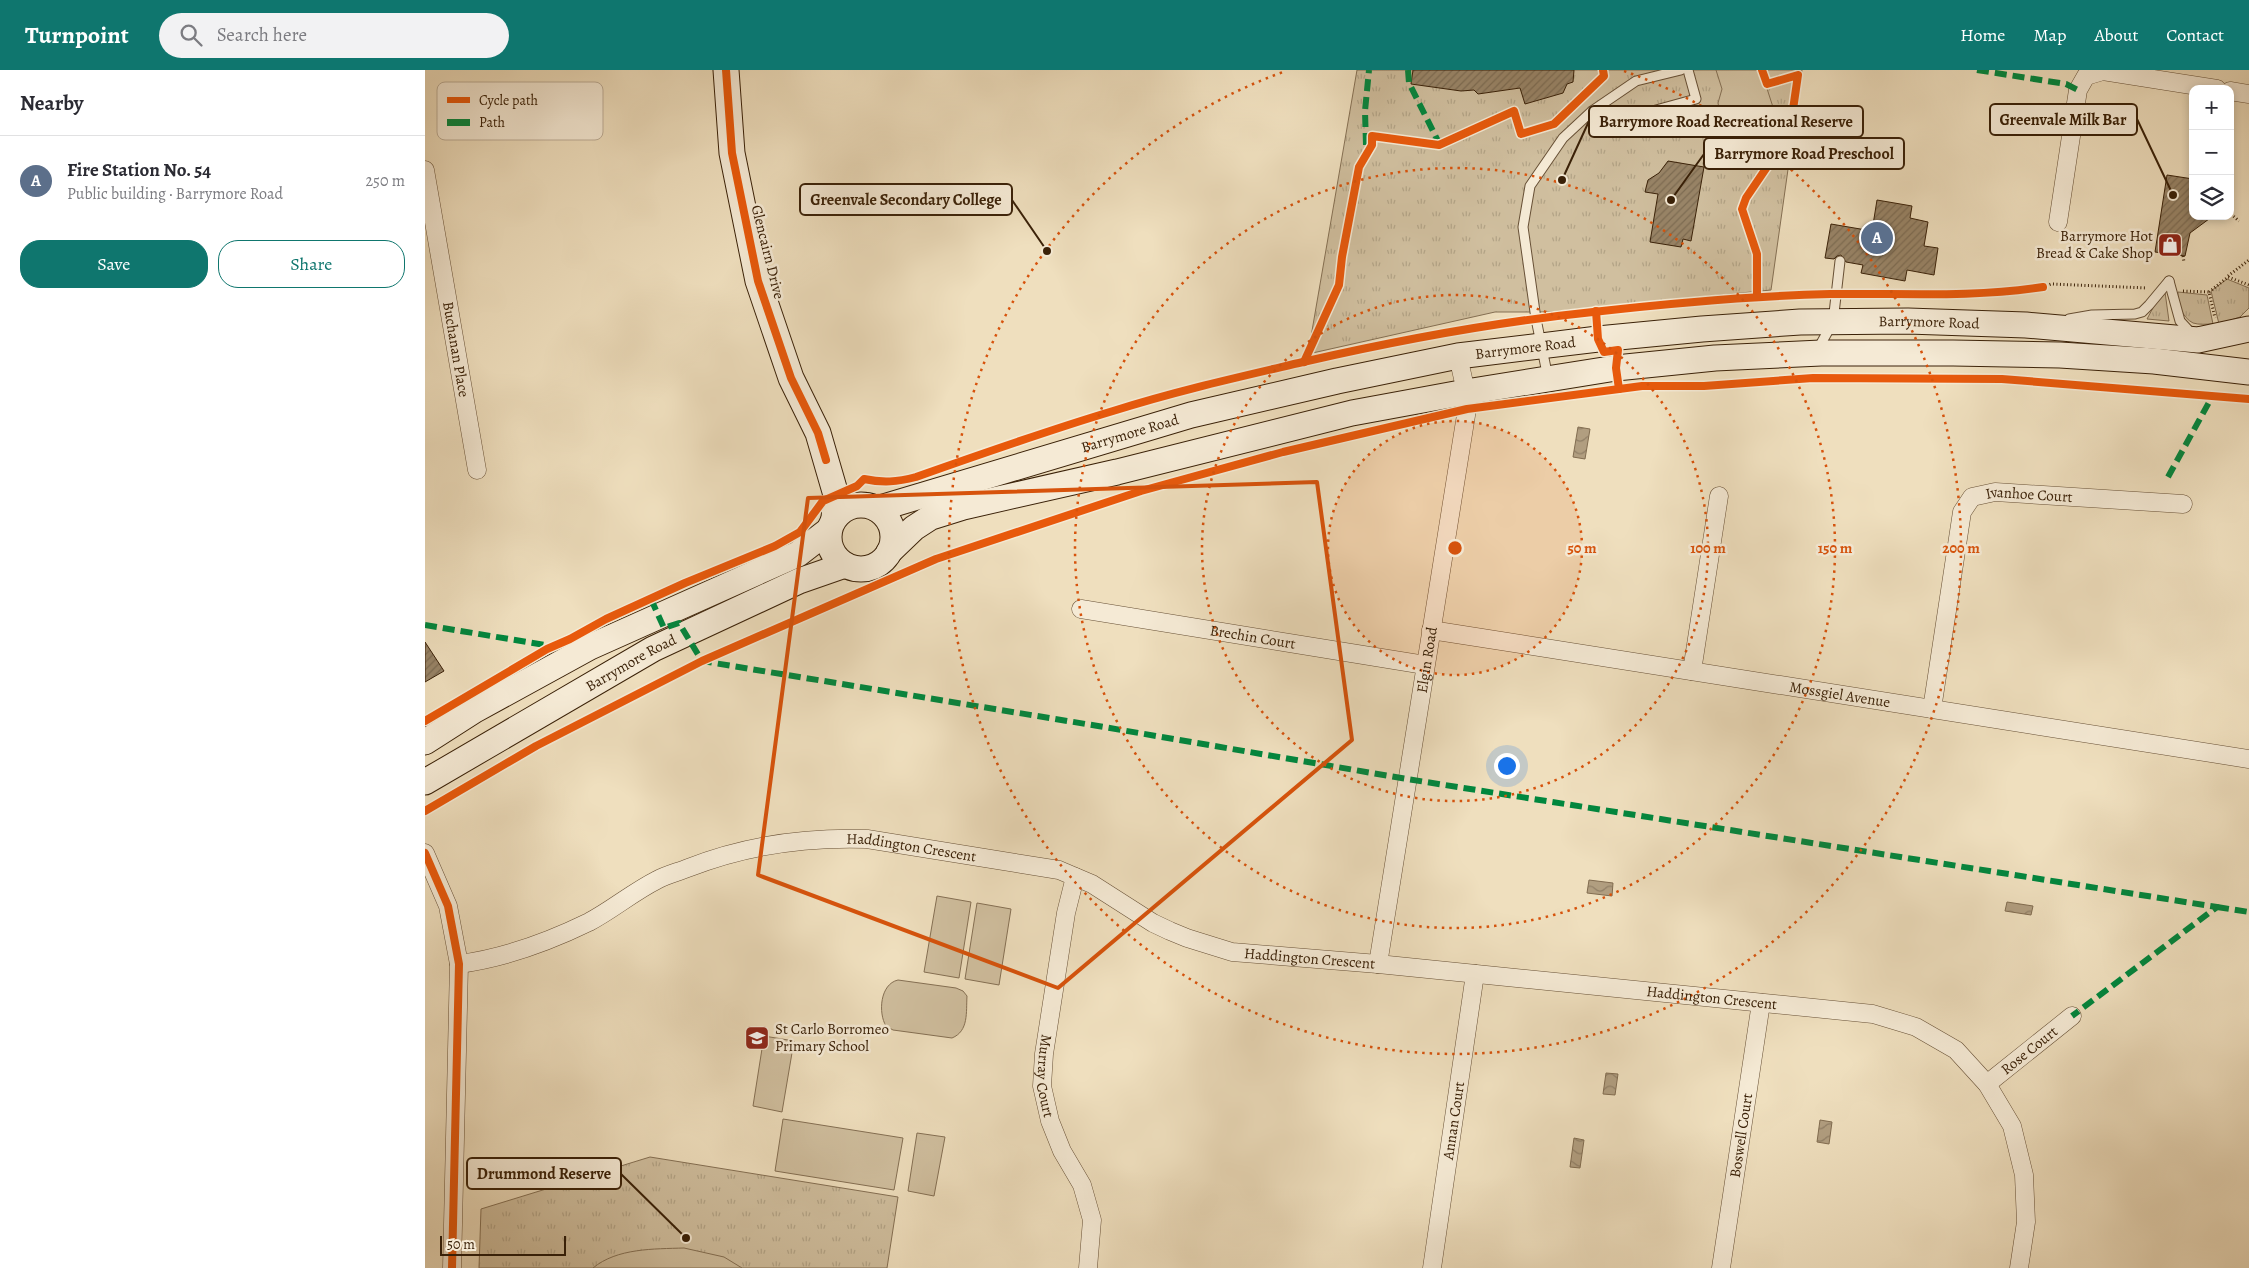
<!DOCTYPE html>
<meta charset="utf-8">
<style>
body{margin:0;font-family:Alegreya,serif;background:#f2f2f3;color:#2b2b33}
.controls{position:absolute;right:15px;top:15px;display:grid;overflow:hidden;border-radius:10px;box-shadow:0 2px 8px #0003}
.controls button{width:45px;height:45px;display:grid;place-items:center;padding:0;border:0;border-bottom:1px solid #e1e1e2;background:#fff;color:#2b2b33;font:25px sans-serif}
.scale{position:absolute;left:15px;bottom:12px;width:126px;box-sizing:border-box;padding-left:5px;border:2px solid #3a2108;border-top:0;font-size:14px;line-height:18px;white-space:nowrap;color:#3a2108;-webkit-text-stroke:4px #f5ead5;paint-order:stroke}
.you{position:absolute;left:1081px;top:695px;width:18px;height:18px;margin:-12px;border:4px solid #fff;border-radius:50%;background:#1a73e8;box-shadow:0 0 0 8px #1a73e833}
.badge{display:grid;place-items:center;width:32px;height:32px;border-radius:50%;background:#0f766e;color:#fff;font-size:16px;font-weight:700}
.pin{position:absolute;translate:-50% -50%;border:2px solid #fff;box-shadow:0 1px 5px #0006}
.list{margin:0;padding:0;list-style:none}
h2{display:flex;justify-content:space-between;align-items:center;height:65px;margin:0;padding:0 20px;font-size:21px}
h2 small{font-size:16px;font-weight:400;color:#7c7c81}
.list li{display:grid;grid-template-columns:32px 1fr auto;gap:15px;align-items:center;box-sizing:border-box;height:90px;padding:0 20px;border-top:1px solid #e1e1e2}
.list b{display:block;font-size:19px;white-space:nowrap}
.list p{margin:0;font-size:16px;white-space:nowrap;color:#7c7c81}
.list em{font-size:16px;font-style:normal;color:#7c7c81}
.actions{display:flex;gap:10px;padding:15px 20px}
.actions a{flex:1;padding:11px 0;border:1px solid #0f766e;border-radius:20px;text-align:center;font-size:18px;color:#0f766e}
.actions .main{background:#0f766e;color:#fff}
.icon{flex:none;width:28px;height:28px;fill:none;stroke:currentColor;stroke-width:2;stroke-linecap:round;stroke-linejoin:round}
.map{position:relative;flex:none;width:1824px;height:1198px;overflow:hidden}
header{display:flex;align-items:center;gap:30px;box-sizing:border-box;height:70px;padding:0 25px;background:#0f766e;color:#fff}
header strong{font-size:24px}
nav{display:flex;gap:28px;margin-inline-start:auto;font-size:18px}
.search{width:350px;height:45px;background:#f2f2f3;display:flex;align-items:center;gap:12px;box-sizing:border-box;padding:0 18px;border-radius:28px;color:#7c7c81;font-size:19px}
main{display:flex}
aside{flex:1;background:#fff}
.map>svg:first-child{display:block}
.grass{fill:url(#grass-tufts);stroke:#857054}
.pitch{fill:#d0bf9f;stroke:#857054}
.water{fill:url(#water-waves);stroke:#816c50}
.building{fill:url(#building-hatch);stroke:#3a2108}
.lines{fill:none;stroke-linecap:round;stroke-linejoin:round}
.lane-casing{stroke:#675036;stroke-width:11}
.street-casing{stroke:#675036;stroke-width:19}
.secondary-casing{stroke:#3a2108;stroke-width:27}
.path{stroke:#3a2108;stroke-width:3;stroke-dasharray:1 2.5;stroke-linecap:butt}
.lane{stroke:#f5ead5;stroke-width:9}
.street{stroke:#f5ead5;stroke-width:18}
.secondary{stroke:#f5ead5;stroke-width:25}
.quiet{stroke:#00873e;stroke-width:6;stroke-dasharray:12 6;stroke-linecap:butt}
.cycleway-casing{stroke:#f5ead5;stroke-width:11}
.cycleway{stroke:#e8590c;stroke-width:8}
.marked{fill:none;stroke:#d7530c;stroke-width:4;stroke-linejoin:round}
.ring{fill:none;stroke:#d7530c;stroke-width:2.5;stroke-dasharray:2.5 5}
.labels{text-anchor:middle;stroke-width:5;stroke-linejoin:round;paint-order:stroke}
.poi-label{font-size:15px;fill:#3a2108;stroke:#f5ead5;text-anchor:end}
.street-label{font-size:15px;fill:#3a2108;stroke:#f5ead5}
.key{fill:#f5ead5;stroke:#bdae98;stroke-width:1}
.key-label{font-size:14px;fill:#3a2108}
.centre{fill:#d7530c;stroke:#f5ead5;stroke-width:2.5}
.ring-label{font-size:15px;text-anchor:middle;font-weight:bold;fill:#d7530c;stroke:#f5ead5;stroke-width:5;stroke-linejoin:round;paint-order:stroke}
.leader{fill:none;stroke:#3a2108;stroke-width:2}
.callout-dot{fill:#3a2108;stroke:#f5ead5;stroke-width:2}
.callout{fill:#f5ead5;stroke:#3a2108;stroke-width:2}
.callout-label{font-size:16px;text-anchor:middle;font-weight:bold;fill:#3a2108}
</style>
<header>
<strong>Turnpoint</strong>
<div class="search"><svg class="icon" aria-label="search" viewBox="0 0 24 24"><circle cx="10" cy="10" r="6"/><path d="M15 15l6 6"/></svg>Search here</div>
<nav><a>Home</a><a>Map</a><a>About</a><a>Contact</a></nav>
</header>
<main>
<aside>
<h2>Nearby<small></small></h2>
<ul class="list">
<li><span class="badge" style="background:#5c6f8a">A</span><div><b>Fire Station No. 54</b><p>Public building · Barrymore Road</p></div><em>250 m</em></li>
</ul>
<div class="actions"><a class="main">Save</a><a>Share</a></div>
</aside>
<div class="map">
<svg width="1824" height="1198" viewBox="0 0 1824 1198">
<defs>
<pattern id="grass-tufts" width="24" height="20" patternUnits="userSpaceOnUse" patternTransform="scale(1.25)"><rect width="24" height="20" fill="#d0bf9f"/><path d="M3 7l-1-3M5 7V3M7 7l1-3M15 17l-1-3M17 17v-4M19 17l1-3" fill="none" stroke="#b3a487"/></pattern>
<pattern id="water-waves" width="16" height="10" patternUnits="userSpaceOnUse" patternTransform="scale(1.25)"><rect width="16" height="10" fill="#b19e80"/><path d="M0 5q4-4 8 0t8 0" fill="none" stroke="#918067"/></pattern>
<pattern id="building-hatch" width="6" height="6" patternUnits="userSpaceOnUse" patternTransform="scale(1.25)"><rect width="6" height="6" fill="#988467"/><path d="M-1 1l2-2M0 6l6-6M5 7l2-2" fill="none" stroke="#7d6c53"/></pattern>
</defs>
<rect width="100%" height="100%" fill="#efdfbe"/>
<filter id="stains"><feTurbulence type="fractalNoise" baseFrequency=".004" numOctaves="4"/><feColorMatrix values="0 0 0 0 .2 0 0 0 0 .09 0 0 0 0 .02 0 0 0 .5 -.17"/></filter>
<radialGradient id="worn" r=".72"><stop offset=".6" stop-color="#630" stop-opacity="0"/><stop offset="1" stop-color="#630" stop-opacity=".3"/></radialGradient>
<g class="grass">
<polygon points="932,0 1377,0 1346,220 1125,242 1070,242 883,284"/>
<polygon points="1802,209 1824,218 1824,238 1815,247 1794,254 1786,221"/>
<polygon points="1740,222 1744,251 1722,249 1736,223"/>
<path d="M1753,222L1782,225L1788,254C1782,254 1774,255 1768,253C1758,248 1751,233 1753,222Z"/>
<polygon points="225,1087 473,1127 462,1198 54,1198 56,1139"/>
</g>
<g class="pitch">
<polygon points="1291,0 1336,0 1357,65 1345,67 1328,96 1298,78 1297,56 1293,33 1297,19"/>
<polygon points="512,826 546,832 534,908 499,902"/>
<polygon points="552,833 586,839 574,915 540,909"/>
<path d="M473,910L531,918L538,921L542,926C541,942 544,961 527,968L468,960L461,956C453,943 455,914 473,910Z"/>
<polygon points="339,966 369,971 357,1042 328,1036"/>
<polygon points="358,1049 478,1068 469,1120 350,1101"/>
<polygon points="492,1063 520,1067 509,1126 483,1121"/>
<path d="M259,1178L299,1187L317,1198H168C192,1178 229,1179 259,1178Z"/>
</g>
<g class="water">
<polygon points="1153,357 1165,359 1160,389 1148,387"/>
<polygon points="1164,810 1188,813 1187,826 1162,823"/>
<polygon points="1582,832 1608,836 1606,845 1580,841"/>
<polygon points="1181,1003 1193,1004 1190,1025 1178,1024"/>
<polygon points="1395,1050 1407,1052 1404,1074 1392,1072"/>
<polygon points="1149,1068 1159,1070 1155,1098 1145,1097"/>
</g>
<g class="building">
<polygon points="988,0 1149,0 1148,12 1142,14 1138,23 1100,34 1095,18 1053,24 1049,20 1036,21 986,14"/>
<polygon points="1243,91 1279,97 1266,171 1258,169 1256,177 1225,172 1233,124 1220,122 1223,110 1234,103"/>
<polygon points="1742,105 1768,109 1768,146 1788,146 1765,163 1760,186 1730,182"/>
<polygon points="1452,130 1487,136 1485,148 1503,152 1499,176 1513,178 1509,205 1482,200 1480,211 1436,203 1438,195 1421,192 1416,185 1412,186 1409,189 1400,188 1406,154 1447,161"/>
<polygon points="0,572 19,601 0,612"/>
</g>
<g class="lines">
<defs>
<g id="lane">
<polyline points="1167,41 1220,43 1271,29 1263,0"/>
<polyline points="1744,211 1755,251 1767,264"/>
<polyline points="1644,249 1667,245 1710,244 1717,242 1724,235 1744,211"/>
<polyline points="1393,279 1408,252 1415,191"/>
<polyline points="1123,308 1111,249 1098,157 1105,116 1138,68 1167,41 1211,11 1256,0"/>
</g>
<g id="street">
<polyline points="1805,21 1824,24"/>
<path id="s1" d="M0,100L52,400"/>
<polyline points="1633,152 1653,20 1661,6 1678,1 1792,19"/>
<path id="s2" d="M656,539L1000,595"/>
<path id="s3" d="M1006,560L1824,689"/>
<polyline points="1267,601 1294,426"/>
<path id="s4" d="M1507,639L1537,442L1547,427L1570,422L1758,434"/>
<polyline points="0,783 23,836 34,894 27,1198"/>
<path id="s5" d="M650,807L641,843L619,984L617,1016L625,1051L637,1081L657,1115L667,1150L663,1198"/>
<path id="s6" d="M34,894C79,888 123,872 164,852C187,840 208,822 232,810C241,805 253,802 263,798C321,775 379,767 442,769L634,800L667,814L728,853L745,861L762,868L807,882L953,894L1448,944L1491,957L1531,980L1562,1014L1587,1056L1599,1105L1601,1152L1594,1198"/>
<path id="s7" d="M953,894L1042,339L1041,322L1033,286"/>
<path id="s8" d="M1562,1014L1647,946"/>
<path id="s9" d="M1007,1198L1050,904"/>
<path id="s10" d="M1296,1198L1336,933"/>
</g>
<g id="secondary">
<polyline points="301,0 307,83 333,211 366,308 393,363 411,425 409,448"/>
<circle cx="436" cy="467" r="32"/>
<path id="s11" d="M452,439L766,345L912,311L1033,286L1173,269L1277,259L1375,252L1483,251L1601,255L1773,270L1824,259"/>
<polyline points="464,482 489,458 506,447 538,437 692,402 927,343 1041,322 1191,298 1290,288 1396,283 1528,283 1635,285 1729,291 1824,302"/>
<polyline points="0,672 50,640 165,577 373,484 404,460"/>
<path id="s12" d="M0,712L228,579L374,511L420,495"/>
</g>
</defs>
<use href="#lane" class="lane-casing"/>
<use href="#street" class="street-casing"/>
<use href="#secondary" class="secondary-casing"/>
<g class="path">
<polyline points="1806,144 1814,151"/>
<polyline points="1758,186 1759,192"/>
<polyline points="1803,206 1824,190"/>
<polyline points="1618,217 1626,214 1722,218"/>
<polyline points="1758,221 1784,222 1790,248"/>
<polyline points="1784,222 1803,207 1824,215"/>
</g>
<use href="#lane" class="lane"/>
<use href="#street" class="street"/>
<use href="#secondary" class="secondary"/>
<g class="quiet">
<polyline points="983,0 984,13 1015,75"/>
<polyline points="1552,0 1641,14 1653,20"/>
<polyline points="941,75 940,41 944,0"/>
<polyline points="1743,407 1788,325"/>
<polyline points="226,529 239,558 254,553 277,591 673,656 982,709 1792,837 1647,946"/>
<polyline points="0,555 126,576"/>
<polyline points="1792,837 1824,842"/>
</g>
<defs>
<g id="cycleway">
<polyline points="301,0 307,83 333,211 366,308 393,363 401,390"/>
<polyline points="1332,227 1332,184 1317,139 1321,128 1342,97 1354,84 1364,67 1373,5 1342,14 1337,0"/>
<polyline points="1171,241 1173,269 1179,282 1193,280 1191,298 1194,319"/>
<polyline points="879,292 914,215 917,187 934,97 947,75 947,66 1014,75 1089,41 1096,64 1129,54 1179,6 1178,0"/>
<path d="M0,651L122,579L145,569L181,549L260,513L350,476L375,462L398,431L432,416L439,409C458,413 472,412 491,407C556,384 621,361 688,341C751,321 814,307 878,292C974,270 1071,252 1168,242C1247,233 1326,226 1405,224C1476,223 1547,228 1618,217"/>
<polyline points="0,741 111,676 277,591 511,489 716,421 858,382 1042,339 1217,316 1279,316 1388,308 1577,309 1824,329"/>
<polyline points="0,783 23,836 34,894 27,1198"/>
</g>
</defs>
<use href="#cycleway" class="cycleway-casing"/>
<use href="#cycleway" class="cycleway"/>
</g>
<path class="marked" d="M892,412L927,670L633,918L333,805L383,428Z"/>
<circle cx="1030" cy="478" r="127" fill="#d7530c" fill-opacity=".12"/>
<g class="ring">
<circle cx="1030" cy="478" r="127"/>
<circle cx="1030" cy="478" r="253"/>
<circle cx="1030" cy="478" r="380"/>
<path d="M1199 1A506 506 0 1 1 861 1"/>
</g>
<defs>
<symbol id="shop-square" viewBox="-11 -11 22 22"><rect x="-9" y="-9" width="18" height="18" rx="4" fill="#8f2418" stroke="#f5ead5"/><path d="M-5-2.5h2.3a2.7 3.5 0 0 1 5.4 0H5L5.5 6h-11ZM-1.5-2.5h3a1.5 2.3 0 0 0-3 0Z" fill="#fff"/></symbol>
<symbol id="school-square" viewBox="-11 -11 22 22"><rect x="-9" y="-9" width="18" height="18" rx="4" fill="#8f2418" stroke="#f5ead5"/><path d="M0-5L7-2L0 1L-7-2ZM-4 1L0 2.5L4 1V4Q0 6-4 4Z" fill="#fff"/></symbol>
</defs>
<g fill-rule="evenodd">
<use href="#shop-square" x="1731" y="161" width="28" height="28"/>
<use href="#school-square" x="318" y="954" width="28" height="28"/>
</g>
<g class="labels">
<g class="poi-label">
<text x="1728" y="171">Barrymore Hot<tspan x="1728" dy="17">Bread &amp; Cake Shop</tspan></text>
<text x="350" y="964" text-anchor="start">St Carlo Borromeo<tspan x="350" dy="17">Primary School</tspan></text>
</g>
<g class="street-label">
<text transform="translate(343 182) rotate(76)" y="5">Glencairn Drive</text>
<text dy="5" stroke="none"><textPath href="#s11" startOffset="1074">Barrymore Road</textPath></text>
<text dy="5" stroke="none"><textPath href="#s11" startOffset="669">Barrymore Road</textPath></text>
<text dy="5" stroke="none"><textPath href="#s1" startOffset="182">Buchanan Place</textPath></text>
<text dy="5" stroke="none"><textPath href="#s11" startOffset="264">Barrymore Road</textPath></text>
<text dy="5" stroke="none"><textPath href="#s4" startOffset="275">Ivanhoe Court</textPath></text>
<text dy="5" stroke="none"><textPath href="#s2" startOffset="174">Brechin Court</textPath></text>
<text dy="5" stroke="none"><textPath href="#s7" startOffset="308">Elgin Road</textPath></text>
<text dy="5" stroke="none"><textPath href="#s12" startOffset="238">Barrymore Road</textPath></text>
<text dy="5" stroke="none"><textPath href="#s3" startOffset="414">Mossgiel Avenue</textPath></text>
<text dy="5" stroke="none"><textPath href="#s6" startOffset="478">Haddington Crescent</textPath></text>
<text dy="5" stroke="none"><textPath href="#s6" startOffset="898">Haddington Crescent</textPath></text>
<text dy="5" stroke="none"><textPath href="#s6" startOffset="1302">Haddington Crescent</textPath></text>
<text dy="5" stroke="none"><textPath href="#s8" startOffset="54">Rose Court</textPath></text>
<text dy="5" stroke="none"><textPath href="#s5" startOffset="202">Murray Court</textPath></text>
<text dy="5" stroke="none"><textPath href="#s9" startOffset="149">Annan Court</textPath></text>
<text dy="5" stroke="none"><textPath href="#s10" startOffset="134">Boswell Court</textPath></text>
</g>
</g>
<rect x="12" y="12" width="166" height="58" rx="8" class="key"/>
<rect x="22" y="27" width="23" height="6" fill="#e8590c"/>
<rect x="22" y="49" width="23" height="7" fill="#00873e"/>
<g class="key-label">
<text x="54" y="35">Cycle path</text>
<text x="54" y="57">Path</text>
</g>
<circle cx="1030" cy="478" r="8" class="centre"/>
<g class="ring-label">
<text x="1157" y="483">50 m</text>
<text x="1283" y="483">100 m</text>
<text x="1410" y="483">150 m</text>
<text x="1536" y="483">200 m</text>
</g>
<path class="leader" d="M1748 125L1712 49M1137 110L1164 51M1246 130L1279 84M622 181L587 130M261 1168L196 1104"/>
<g class="callout-dot">
<circle cx="1748" cy="125" r="5"/>
<circle cx="1137" cy="110" r="5"/>
<circle cx="1246" cy="130" r="5"/>
<circle cx="622" cy="181" r="5"/>
<circle cx="261" cy="1168" r="5"/>
</g>
<g class="callout">
<rect x="1565" y="34" width="147" height="31" rx="5"/>
<rect x="1164" y="36" width="274" height="31" rx="5"/>
<rect x="1279" y="68" width="200" height="31" rx="5"/>
<rect x="375" y="114" width="212" height="31" rx="5"/>
<rect x="42" y="1088" width="154" height="31" rx="5"/>
</g>
<g class="callout-label">
<text x="1638" y="55">Greenvale Milk Bar</text>
<text x="1301" y="57">Barrymore Road Recreational Reserve</text>
<text x="1379" y="89">Barrymore Road Preschool</text>
<text x="481" y="135">Greenvale Secondary College</text>
<text x="119" y="1109">Drummond Reserve</text>
</g>
<rect width="100%" height="100%" filter="url(#stains)"/>
<rect width="100%" height="100%" fill="url(#worn)"/>
</svg>
<div class="controls">
<button>+</button>
<button>−</button>
<button><svg class="icon" aria-label="layers" viewBox="0 0 24 24"><path d="M12 4l9 5-9 5-9-5zM3 14l9 5 9-5"/></svg></button>
</div>
<div class="scale">50 m</div>
<div class="you"></div>
<div class="pin badge" style="left:1452px;top:168px;background:#5c6f8a">A</div>
</div>
</main>
